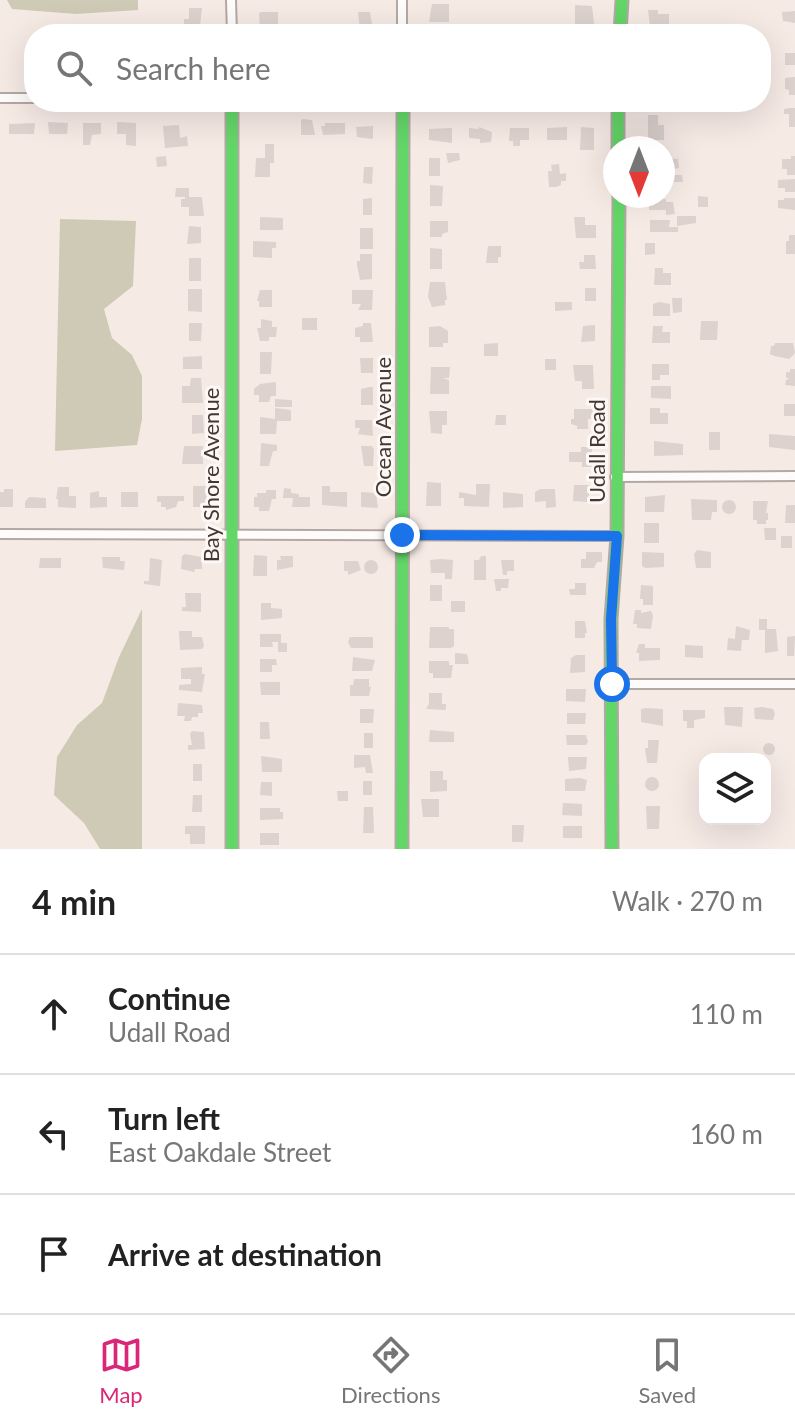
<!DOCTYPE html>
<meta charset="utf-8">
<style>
body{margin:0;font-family:Lato,sans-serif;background:#f2f2f2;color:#222}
.controls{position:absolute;right:24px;bottom:24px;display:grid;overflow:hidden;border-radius:16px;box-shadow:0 8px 32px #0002}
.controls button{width:72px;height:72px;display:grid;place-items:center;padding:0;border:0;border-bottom:2px solid #e0e0e0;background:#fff;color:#222;font:40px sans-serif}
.compass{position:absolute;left:603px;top:136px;width:72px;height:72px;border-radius:50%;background:#fff;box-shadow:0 8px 32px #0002;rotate:180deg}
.stop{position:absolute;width:24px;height:24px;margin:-18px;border:6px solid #1a73e8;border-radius:50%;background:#fff}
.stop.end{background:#1a73e8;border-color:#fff;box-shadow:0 2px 8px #0008}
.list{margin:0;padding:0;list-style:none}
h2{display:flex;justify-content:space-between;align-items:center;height:104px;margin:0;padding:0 32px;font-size:34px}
h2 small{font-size:26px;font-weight:400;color:#767676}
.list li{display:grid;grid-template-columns:52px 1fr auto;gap:24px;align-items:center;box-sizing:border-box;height:120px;padding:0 32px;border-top:2px solid #e0e0e0}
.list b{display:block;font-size:30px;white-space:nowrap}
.list p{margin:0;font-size:26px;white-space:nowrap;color:#767676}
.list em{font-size:26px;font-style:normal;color:#767676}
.icon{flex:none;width:44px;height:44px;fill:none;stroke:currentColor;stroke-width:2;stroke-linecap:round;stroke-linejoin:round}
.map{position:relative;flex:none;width:795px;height:849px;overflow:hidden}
.search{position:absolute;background:#fff;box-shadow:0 8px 32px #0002;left:24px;right:24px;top:24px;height:88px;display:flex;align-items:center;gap:20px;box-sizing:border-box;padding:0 28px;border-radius:32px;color:#767676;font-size:30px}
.sheet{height:464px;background:#fff}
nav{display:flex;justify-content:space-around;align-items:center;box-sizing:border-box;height:112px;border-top:2px solid #e0e0e0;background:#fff;font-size:22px;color:#767676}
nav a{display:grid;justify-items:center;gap:4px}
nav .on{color:#db2777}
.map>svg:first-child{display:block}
.forest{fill:#cecab6}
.building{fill:#ddd2ce}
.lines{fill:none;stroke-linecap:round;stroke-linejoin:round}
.street-casing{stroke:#b2a8a4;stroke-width:12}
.fast-casing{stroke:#b2a8a4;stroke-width:15}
.street{stroke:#fefcfb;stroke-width:8}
.fast{stroke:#63d668;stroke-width:11}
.route{stroke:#1a73e8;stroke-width:10}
.labels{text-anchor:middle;stroke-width:6;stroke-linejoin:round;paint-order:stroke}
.street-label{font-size:22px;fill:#433834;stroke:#fdf8f6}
</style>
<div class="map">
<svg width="795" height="849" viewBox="0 0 795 849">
<rect width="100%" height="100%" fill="#f6eae5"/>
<g class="forest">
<polygon points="7,0 138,0 138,10 76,14 12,9"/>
<polygon points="60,219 136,221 133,286 104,309 112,338 132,355 142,376 142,419 137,445 55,451"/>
<polygon points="142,609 142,849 100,849 84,823 54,795 57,757 77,725 102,703 119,657"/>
</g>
<g class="building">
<polygon points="432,4 449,4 449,22 429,22"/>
<polygon points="575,5 592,6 594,24 575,24"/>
<polygon points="189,8 202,8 200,26 184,27 184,19 189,19"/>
<polygon points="648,10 658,10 658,14 669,14 669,25 650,26"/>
<polygon points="795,11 795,23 783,21 782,12"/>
<polygon points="262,12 278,12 278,30 260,31 259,13"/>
<polygon points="358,12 370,12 373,30 360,30"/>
<rect x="785" y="53" width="10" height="12"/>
<rect x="25" y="61" width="9" height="11"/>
<polygon points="795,77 795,95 789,95 789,90 785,89 785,78"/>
<rect x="647" y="102" width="23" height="5"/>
<polygon points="789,108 795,108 795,127 789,127 789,114 784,114 784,109"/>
<polygon points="648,115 658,115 658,125 664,125 664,140 648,140"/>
<polygon points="303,119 312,120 315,135 301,135 301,120"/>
<polygon points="48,122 68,123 67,134 49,134"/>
<polygon points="117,122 136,123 136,146 126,145 126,134 117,134"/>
<polygon points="35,123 34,134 9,134 9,124"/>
<polygon points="83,123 101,123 101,134 92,135 90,145 83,145"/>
<polygon points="325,123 345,123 345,134 323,135 321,126 325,126"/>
<polygon points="179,125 180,138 187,136 188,146 165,148 163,126"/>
<polygon points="373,126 373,139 357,137 356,127"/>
<polygon points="479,127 492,132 491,142 480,143 480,139 469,138 469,128 479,129"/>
<polygon points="567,127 567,140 547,140 547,128"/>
<polygon points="581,127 594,128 594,150 580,150"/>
<polygon points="452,128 452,143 429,140 429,129"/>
<polygon points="510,128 529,128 529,140 520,140 520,146 513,146 513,141 509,141"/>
<polygon points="265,144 274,144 274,163 270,163 270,177 255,177 256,158 265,158"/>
<polygon points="446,153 459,153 460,160 448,163"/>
<polygon points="166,156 167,166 157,167 156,157"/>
<polygon points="791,156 795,156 795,175 787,175 787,169 782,169 782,159 791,159"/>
<rect x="429" y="158" width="11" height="18"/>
<polygon points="663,158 678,159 679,168 663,170"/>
<polygon points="559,164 560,174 566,173 566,181 561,181 561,185 556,187 549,187 548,171 552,171 551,165"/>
<polygon points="364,167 373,167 372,184 363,183"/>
<polygon points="666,175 682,175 683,182 667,182"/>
<polygon points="795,179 795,192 785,192 785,188 778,188 778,180"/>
<polygon points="430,185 443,186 442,206 430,206"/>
<polygon points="176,188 189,188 189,197 202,197 204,216 189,216 189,207 181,207 181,199 185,199 185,197 175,197"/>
<polygon points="698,196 708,197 708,207 698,207"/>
<polygon points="372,198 372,215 363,215 363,199"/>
<polygon points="784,198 795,198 795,210 778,208 778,200 784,200"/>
<polygon points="649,199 666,199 666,202 673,202 675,214 666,215 666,210 649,210"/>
<polygon points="677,216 696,216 696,223 677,226"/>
<polygon points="260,217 283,218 283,230 260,230"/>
<polygon points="574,217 585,217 585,225 596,225 596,238 576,238"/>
<polygon points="650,220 670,220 669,227 678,227 678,232 650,232"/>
<polygon points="430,221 448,221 448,232 442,234 442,237 430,237"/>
<polygon points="189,226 201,227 201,243 187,244"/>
<rect x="360" y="228" width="13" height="21"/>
<polygon points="789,235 795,235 795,254 786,254 786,241 789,241"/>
<polygon points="253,241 276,242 276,248 272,248 272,258 253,257"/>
<polygon points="645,243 655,243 655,254 645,255"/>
<polygon points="488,246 501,246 501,257 498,257 498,263 486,263"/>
<polygon points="430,248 442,249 442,269 430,269"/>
<polygon points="360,254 372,254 372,279 360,280 357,265 357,261 360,261"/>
<polygon points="584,255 595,255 596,269 580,269 579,262 584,262"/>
<rect x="189" y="258" width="12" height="23"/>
<polygon points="655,268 663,268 663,273 671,273 671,285 654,285"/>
<polygon points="430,282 445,282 447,300 445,300 445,305 432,307 428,297"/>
<rect x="585" y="288" width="11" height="13"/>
<polygon points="188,289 202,289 202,312 188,311"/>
<polygon points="260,290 272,290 272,307 259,307 259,301 257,301"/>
<polygon points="352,290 373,290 372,310 358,310 361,304 352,304"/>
<polygon points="672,298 682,298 682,312 673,313"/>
<polygon points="555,302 572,302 572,310 555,311"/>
<polygon points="659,302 670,304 670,316 653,316 653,304"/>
<rect x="302" y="318" width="15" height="12"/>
<polygon points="261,319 272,321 272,327 277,327 276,337 269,337 269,341 260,341 257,328 261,328"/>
<polygon points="701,321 718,321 717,340 700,340"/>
<polygon points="189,323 202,323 201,341 189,341"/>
<polygon points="363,323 371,323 373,342 360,342 360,337 355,337 355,328 363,326"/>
<polygon points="595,325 595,341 581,342 583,326"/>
<polygon points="440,326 448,331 448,343 443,343 443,347 429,347 429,327"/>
<polygon points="653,326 663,326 662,332 670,332 670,343 652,343"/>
<polygon points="498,343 498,356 484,356 484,344"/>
<polygon points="775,343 793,343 795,353 789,359 774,356 770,354 771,346 774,346"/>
<polygon points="260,352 272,352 271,374 260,374"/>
<polygon points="202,356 202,369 183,369 183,357"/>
<polygon points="360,358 373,358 373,373 361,373"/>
<rect x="545" y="359" width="11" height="11"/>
<polygon points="652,364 669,364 669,375 660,375 660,380 652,380"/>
<polygon points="573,365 593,365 594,389 582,389 582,381 575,381"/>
<polygon points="431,367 450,367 449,378 443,378 449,380 449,394 430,394"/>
<polygon points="790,369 795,369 795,386 785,385 786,380 790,378 786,378 786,372 790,372"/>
<polygon points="191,378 201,378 203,403 182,403 182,386 190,386"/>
<polygon points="276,382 276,396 271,396 269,402 259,402 259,395 254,395 254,389 260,384"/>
<polygon points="651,386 671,386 671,399 651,398"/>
<polygon points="369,387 373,387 373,405 361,405 361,389"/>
<polygon points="275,399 292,400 292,407 275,407"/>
<rect x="784" y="404" width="11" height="12"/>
<polygon points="275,408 291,410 291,421 277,421 276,434 260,434 260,417 275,419"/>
<polygon points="650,408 660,408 660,413 668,413 668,424 650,424"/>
<polygon points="574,409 593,409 593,419 588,419 588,429 577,429 577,426 571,424 571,419 574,419"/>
<polygon points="429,411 447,411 447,425 442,425 442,434 431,433"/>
<polygon points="192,415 203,415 204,433 192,434"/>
<polygon points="496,415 506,415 506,425 495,425"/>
<polygon points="355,420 372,420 373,436 358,434 360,428 355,428"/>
<rect x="709" y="432" width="11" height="18"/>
<polygon points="769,434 795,436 795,450 769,447"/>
<polygon points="654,441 683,444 683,455 654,456"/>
<polygon points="261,443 277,445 277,451 273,451 269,466 260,466"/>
<polygon points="184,446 203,446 203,464 182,464"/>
<polygon points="361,446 372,446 374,449 373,466 364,466"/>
<polygon points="581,447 592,447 592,467 582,467 582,462 569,462 569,452 581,452"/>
<polygon points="427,482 441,483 441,506 426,506"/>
<polygon points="476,484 490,484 489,507 464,506 464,498 459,498 459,492 476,495"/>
<polygon points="574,485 589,485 589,502 573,501"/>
<polygon points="193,486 207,486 206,507 193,507"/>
<polygon points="322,486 330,486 330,492 347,492 347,507 322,505"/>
<polygon points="58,487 69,487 69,496 76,496 76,508 58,507 58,499 56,499"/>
<polygon points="284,488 291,489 291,493 299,494 299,497 310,497 310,507 292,507 293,498 283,498"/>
<polygon points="4,489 13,489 13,507 0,507 0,492 4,492"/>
<polygon points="540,489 555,489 556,507 546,508 546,501 535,502 535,492"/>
<polygon points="266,490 276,490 276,499 272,499 269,511 259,511 259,507 254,507 254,497 257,497 257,493 266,493"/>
<polygon points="99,491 99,497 107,497 107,507 90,508 90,493"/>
<rect x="121" y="492" width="17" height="15"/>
<polygon points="361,492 376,493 378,508 361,507"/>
<polygon points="503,492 523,494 523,507 503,508"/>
<polygon points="665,495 664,512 645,512 645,497"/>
<polygon points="157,496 184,496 184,501 178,501 176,507 166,510 166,507 161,507 161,502 157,502"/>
<polygon points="29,497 46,498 46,508 25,508 25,502"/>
<polygon points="691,499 717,500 717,512 712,512 711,520 692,520"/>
<circle cx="729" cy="507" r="7"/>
<polygon points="753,501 768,501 766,513 768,513 768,520 766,520 766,524 757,524 757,520 753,520"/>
<polygon points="786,505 795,505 795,523 785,523"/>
<rect x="644" y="523" width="15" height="20"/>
<polygon points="764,528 776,528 776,540 765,540"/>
<rect x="781" y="536" width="11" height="12"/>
<polygon points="697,550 711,552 711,568 696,568 694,554"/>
<polygon points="586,552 602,552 602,562 597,562 594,568 581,568 581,559 586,559"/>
<polygon points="642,552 664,553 664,567 645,568 642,566"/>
<polygon points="185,554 202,557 202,569 195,569 194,572 181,569 182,556"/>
<polygon points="254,555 267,556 267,576 253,576"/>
<polygon points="280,556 293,556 293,567 277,570 277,560 281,560"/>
<polygon points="481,556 486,556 486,580 474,580 474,560 479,560"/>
<polygon points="102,557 120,557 120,561 125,561 124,570 103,568"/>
<polygon points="40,558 61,558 61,568 39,568"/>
<polygon points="150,558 162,560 160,586 144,584 144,581 149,581"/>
<polygon points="441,559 453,560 452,579 445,579 445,573 431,573 430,560"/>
<circle cx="371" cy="567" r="7"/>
<polygon points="501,560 514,560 514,571 507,571 507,575 503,575"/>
<polygon points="344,561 358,561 361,570 348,575 348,571 344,571"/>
<polygon points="494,579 509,579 508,588 501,588 501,591 496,591"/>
<polygon points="575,583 586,583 586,595 570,595 569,589 575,589"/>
<rect x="430" y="585" width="12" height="16"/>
<polygon points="641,585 653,586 653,605 643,605 643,599 640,599"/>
<polygon points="185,593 201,593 201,612 182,611 182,607 186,607"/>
<rect x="451" y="601" width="14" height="11"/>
<polygon points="261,603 271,603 271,608 282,609 282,618 261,620"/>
<polygon points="635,610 641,610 641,613 651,611 653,616 651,629 637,628 637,624 633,624"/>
<polygon points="759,619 767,619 767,629 776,629 778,651 765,653 765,630 759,630"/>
<polygon points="575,621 585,621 587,633 585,633 585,638 575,638"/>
<polygon points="736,626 750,630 749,640 742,640 741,651 727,650 728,638 735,639"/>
<polygon points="430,627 449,627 449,629 454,629 454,646 451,648 429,648"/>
<polygon points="179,631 192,631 192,637 202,637 204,646 202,649 180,650"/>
<polygon points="260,634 281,634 281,643 287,643 287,652 278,652 278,642 272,642 273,647 260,647"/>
<polygon points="795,636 794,656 787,656 787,637"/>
<polygon points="350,637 373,637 373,648 351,648 348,642"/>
<polygon points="639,644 645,644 645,648 660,648 660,660 639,661 639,653 636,653"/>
<polygon points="685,645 703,646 703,658 685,657"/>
<polygon points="455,653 467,654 469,664 455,664"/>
<polygon points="576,655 585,655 585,672 570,673 571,658"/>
<polygon points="353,657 375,660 372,671 352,671"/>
<polygon points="260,659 276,659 277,665 272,665 272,672 260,672"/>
<polygon points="429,661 449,661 449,665 453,665 451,678 433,678 433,673 429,673"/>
<polygon points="202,667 202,674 205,674 202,692 179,690 179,685 191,684 191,679 181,679 181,668"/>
<polygon points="354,679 369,679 369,687 371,687 369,696 350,696 350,685 353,685"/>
<polygon points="260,682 280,682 280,695 261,695"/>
<polygon points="566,689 586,689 585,702 566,701"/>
<polygon points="429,693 442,693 442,704 446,704 446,710 426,709 429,704"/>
<polygon points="178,703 202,705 203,713 198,713 198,717 192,717 191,721 184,721 185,716 177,716"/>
<polygon points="724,707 743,707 742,727 725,725"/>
<polygon points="762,707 773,709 775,714 773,720 755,719 754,708"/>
<polygon points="646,708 663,709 663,726 641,722 641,709"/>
<polygon points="360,709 374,709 373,723 360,723"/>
<polygon points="683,710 705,710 705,718 694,720 694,728 687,728 687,721 683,721"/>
<polygon points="567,713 586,713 585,724 567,724"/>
<polygon points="260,722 269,722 270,739 260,739"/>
<polygon points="430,730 454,732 454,742 429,742"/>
<polygon points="192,731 204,732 205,749 188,750 188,745 192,745 190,734"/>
<rect x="364" y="733" width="9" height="15"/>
<polygon points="566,735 586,735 588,742 586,745 567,745"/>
<polygon points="648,740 659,740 657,763 647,763 645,748 648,748"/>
<circle cx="769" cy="749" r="6"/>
<polygon points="354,755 370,755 373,773 366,773 365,767 354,768"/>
<polygon points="261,756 282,759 282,772 262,772"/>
<polygon points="568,757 587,757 586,769 569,771"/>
<rect x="193" y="764" width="9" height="17"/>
<polygon points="430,771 443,771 443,780 447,780 447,791 430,792"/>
<circle cx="652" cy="784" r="7"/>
<polygon points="580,778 587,780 585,791 565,791 565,779"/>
<rect x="363" y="781" width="9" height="14"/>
<polygon points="261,782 272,782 272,796 260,795"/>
<polygon points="337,791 348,791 348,801 338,801"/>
<polygon points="193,795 202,795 202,812 192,812"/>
<polygon points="421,799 439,799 439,817 423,817"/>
<polygon points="563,803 582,804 582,816 562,815"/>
<polygon points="646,806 660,806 659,829 647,829"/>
<polygon points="364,807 373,807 374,833 363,833"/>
<polygon points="260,808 280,808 280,812 283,812 283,819 260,820"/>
<polygon points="512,825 524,825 523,842 512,842"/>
<polygon points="185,826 205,826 205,844 190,844 190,834 185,834"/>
<rect x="563" y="826" width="19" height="12"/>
<rect x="260" y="833" width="19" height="12"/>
</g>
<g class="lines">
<defs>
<g id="street">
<polyline points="231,0 232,34"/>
<polyline points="402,0 402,34"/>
<polyline points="0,98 34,98"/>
<polyline points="615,477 795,476"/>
<polyline points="0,534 617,536"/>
<polyline points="612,684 795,684"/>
</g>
<g id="fast">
<polyline points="620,34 622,0"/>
<polyline points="232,102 232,849"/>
<polyline points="618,102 618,148"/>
<polyline points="402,849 403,102"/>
<polyline points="612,849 611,619 617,536 619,196"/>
</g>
</defs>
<use href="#street" class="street-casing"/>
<use href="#fast" class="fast-casing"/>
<use href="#street" class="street"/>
<use href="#fast" class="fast"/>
</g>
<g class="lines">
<polyline class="route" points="402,535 617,536 611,619 612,684"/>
</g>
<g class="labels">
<g class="street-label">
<text transform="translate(383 427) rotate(-90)" y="8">Ocean Avenue</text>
<text transform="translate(597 451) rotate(-90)" y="8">Udall Road</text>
<text transform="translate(211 475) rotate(-90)" y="8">Bay Shore Avenue</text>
</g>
</g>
</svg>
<div class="controls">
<button><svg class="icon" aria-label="layers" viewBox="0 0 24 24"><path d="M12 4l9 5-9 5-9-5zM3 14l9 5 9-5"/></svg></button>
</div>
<svg class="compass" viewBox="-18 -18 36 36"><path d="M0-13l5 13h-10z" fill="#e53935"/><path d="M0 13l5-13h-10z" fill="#767676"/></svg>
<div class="stop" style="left:612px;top:684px"></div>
<div class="stop end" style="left:402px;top:535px"></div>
<div class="search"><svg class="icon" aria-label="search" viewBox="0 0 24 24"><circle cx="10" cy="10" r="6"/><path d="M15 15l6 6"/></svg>Search here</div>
</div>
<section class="sheet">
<h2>4 min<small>Walk · 270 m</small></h2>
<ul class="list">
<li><svg class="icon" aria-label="ahead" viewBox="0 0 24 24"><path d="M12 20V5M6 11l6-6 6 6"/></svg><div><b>Continue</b><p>Udall Road</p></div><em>110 m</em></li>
<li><svg class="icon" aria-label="left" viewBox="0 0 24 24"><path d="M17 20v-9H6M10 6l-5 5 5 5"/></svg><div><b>Turn left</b><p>East Oakdale Street</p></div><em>160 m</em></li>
<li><svg class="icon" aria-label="arrive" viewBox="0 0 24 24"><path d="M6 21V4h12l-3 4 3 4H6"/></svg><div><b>Arrive at destination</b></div></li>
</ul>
</section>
<nav>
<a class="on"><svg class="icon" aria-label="map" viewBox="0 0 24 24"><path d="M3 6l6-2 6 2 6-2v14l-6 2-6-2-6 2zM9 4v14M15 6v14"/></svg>Map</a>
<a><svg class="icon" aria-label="directions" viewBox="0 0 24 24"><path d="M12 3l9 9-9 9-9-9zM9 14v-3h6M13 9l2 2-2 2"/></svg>Directions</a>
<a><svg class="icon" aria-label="saved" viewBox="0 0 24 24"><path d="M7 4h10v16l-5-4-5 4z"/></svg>Saved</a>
</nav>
